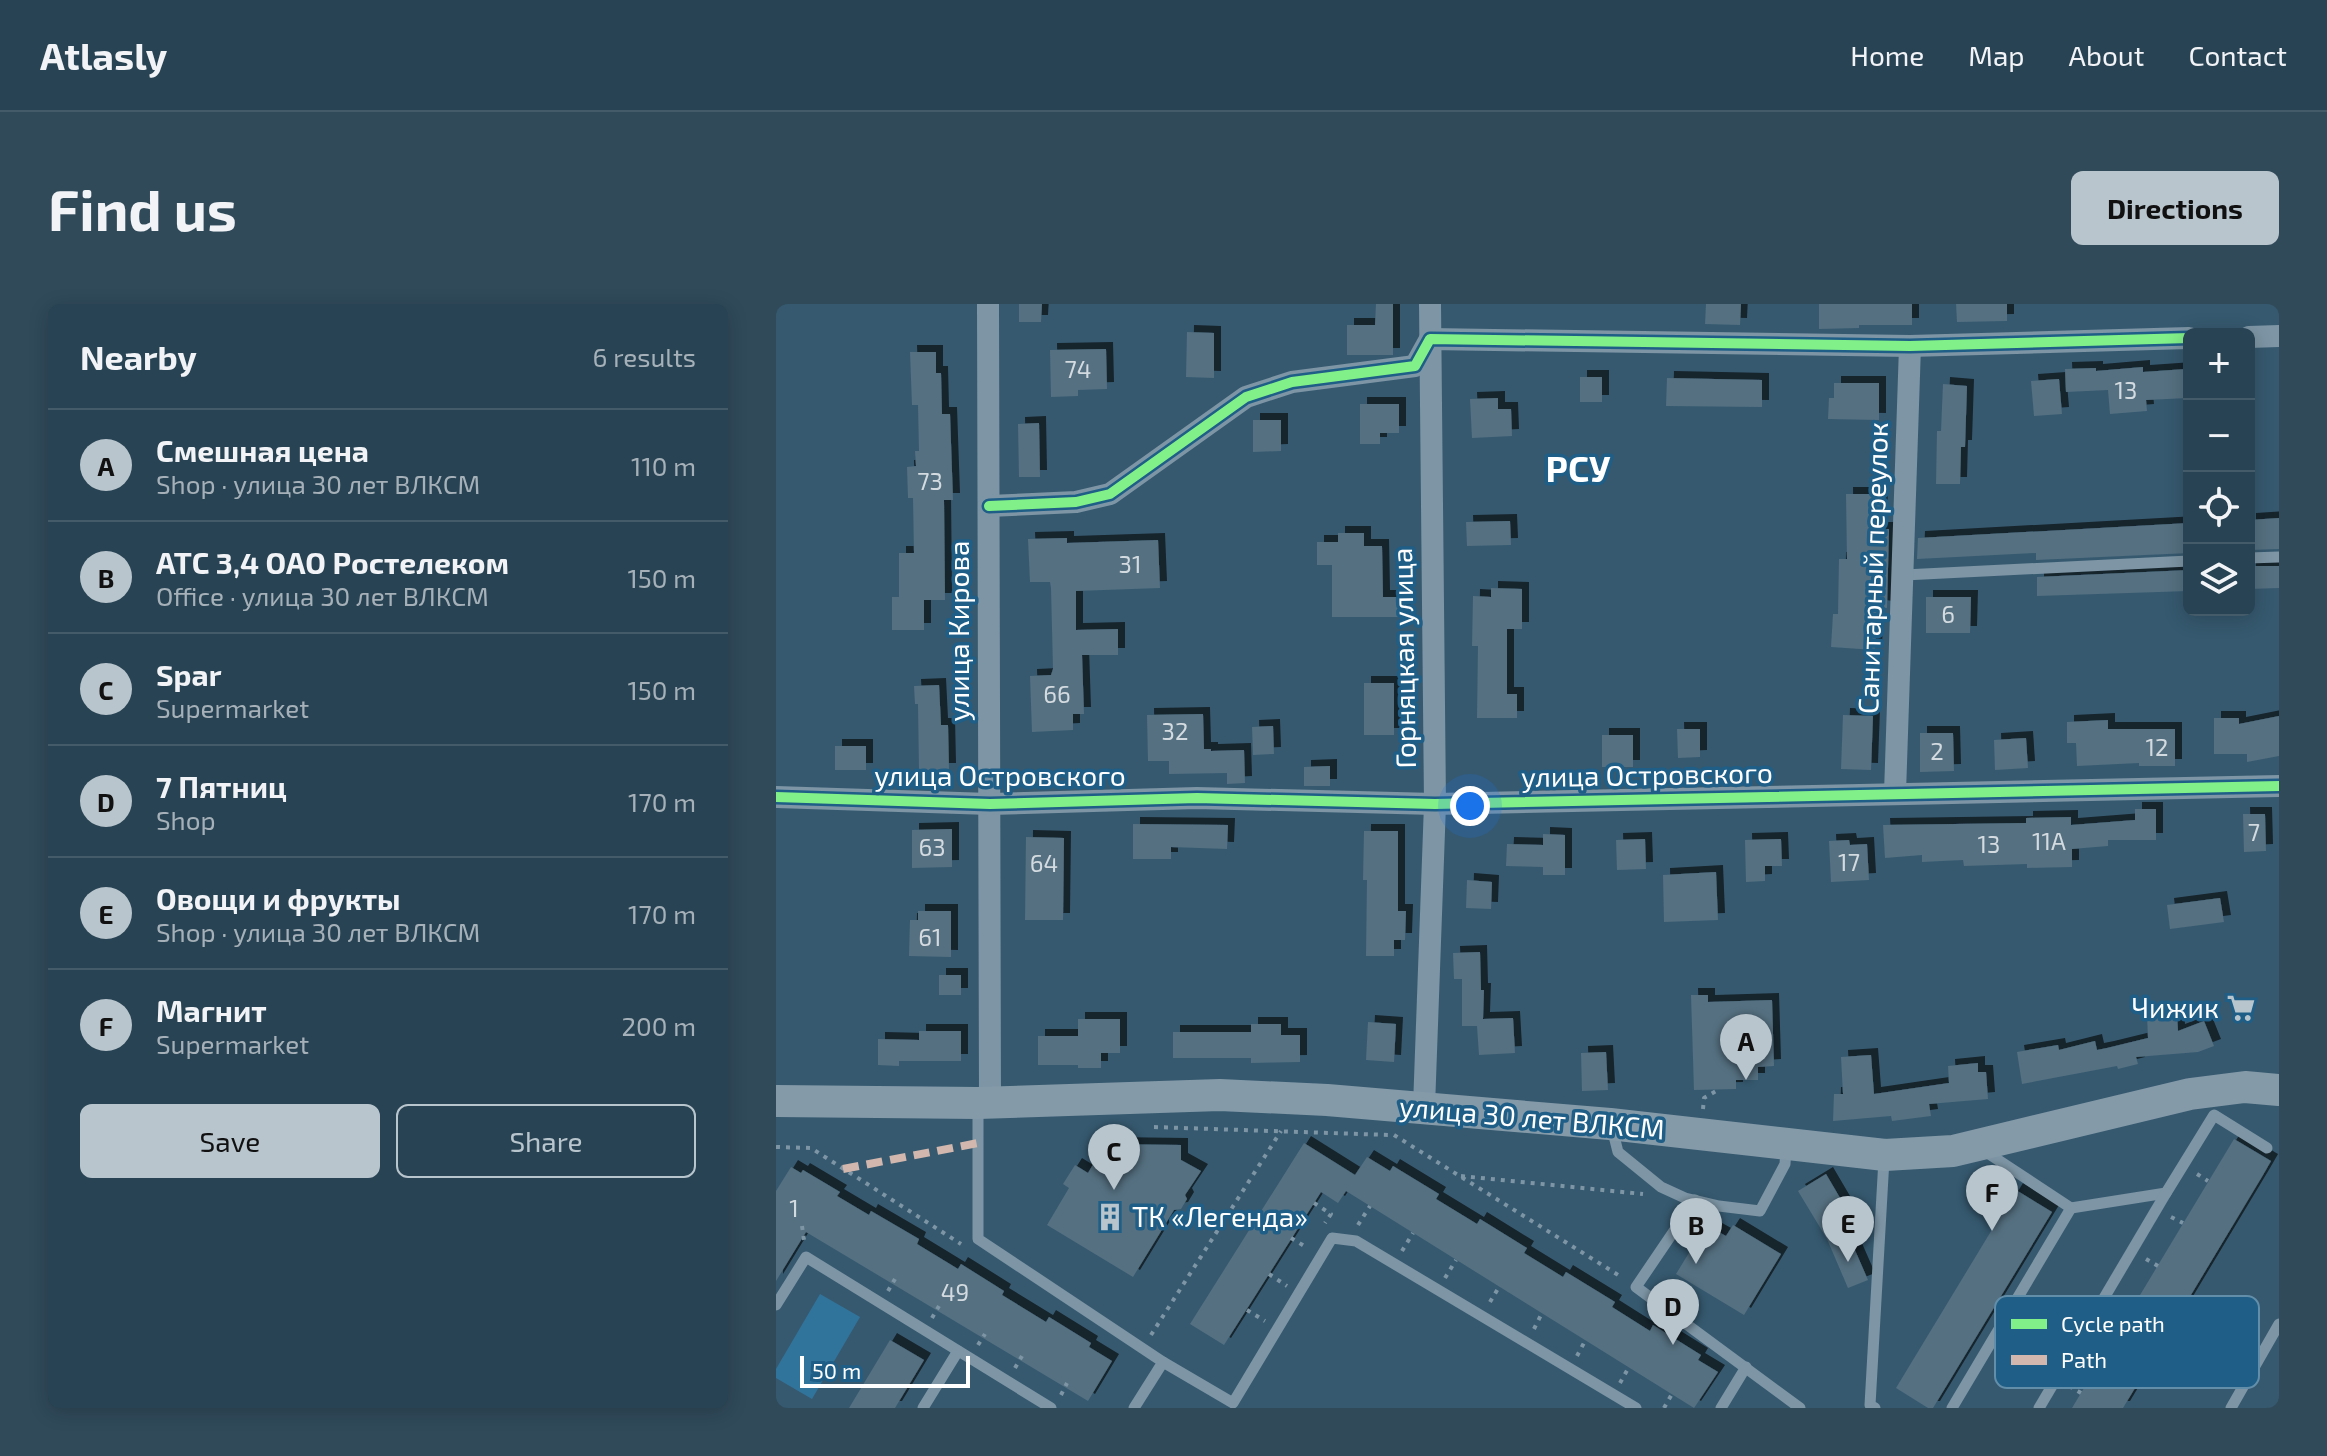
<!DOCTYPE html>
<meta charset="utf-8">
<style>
body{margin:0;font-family:"Exo 2",sans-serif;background:#304a5a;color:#f1f3f6}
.controls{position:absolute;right:24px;top:24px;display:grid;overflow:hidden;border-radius:12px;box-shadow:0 4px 20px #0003}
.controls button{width:72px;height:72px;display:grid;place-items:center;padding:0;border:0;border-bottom:2px solid #445c6a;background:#284353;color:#f1f3f6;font:40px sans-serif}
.scale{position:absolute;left:24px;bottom:20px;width:170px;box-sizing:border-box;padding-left:8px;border:4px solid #fff;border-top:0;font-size:22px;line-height:28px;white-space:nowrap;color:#fff;-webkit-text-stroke:6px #1f5e86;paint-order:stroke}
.you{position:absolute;left:694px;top:502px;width:28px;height:28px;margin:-20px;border:6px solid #fff;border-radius:50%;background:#1a73e8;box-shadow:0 0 0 12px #1a73e833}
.badge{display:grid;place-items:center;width:52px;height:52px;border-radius:50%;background:#b9c5cd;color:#111;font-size:26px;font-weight:700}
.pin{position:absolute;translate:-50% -66px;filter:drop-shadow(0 2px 4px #0008)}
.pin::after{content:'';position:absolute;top:42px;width:28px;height:24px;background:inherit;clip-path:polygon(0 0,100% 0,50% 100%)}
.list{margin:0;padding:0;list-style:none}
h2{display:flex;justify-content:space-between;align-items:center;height:104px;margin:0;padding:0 32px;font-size:34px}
h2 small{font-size:26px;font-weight:400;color:#a5b0b8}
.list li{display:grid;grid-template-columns:52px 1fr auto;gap:24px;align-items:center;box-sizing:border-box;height:112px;padding:0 32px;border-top:2px solid #445c6a}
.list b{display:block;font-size:30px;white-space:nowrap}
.list p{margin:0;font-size:26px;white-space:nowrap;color:#a5b0b8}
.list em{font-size:26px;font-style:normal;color:#a5b0b8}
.actions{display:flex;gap:16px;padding:24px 32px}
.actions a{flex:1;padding:18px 0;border:2px solid #b9c5cd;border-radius:12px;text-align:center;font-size:28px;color:#b9c5cd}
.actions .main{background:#b9c5cd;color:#111}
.icon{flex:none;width:44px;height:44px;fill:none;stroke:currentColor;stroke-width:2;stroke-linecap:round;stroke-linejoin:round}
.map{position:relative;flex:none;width:1503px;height:1104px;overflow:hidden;border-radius:12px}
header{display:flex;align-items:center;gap:48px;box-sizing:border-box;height:112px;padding:0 40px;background:#284353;border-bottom:2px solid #445c6a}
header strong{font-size:38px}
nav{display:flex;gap:44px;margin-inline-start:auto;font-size:28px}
.intro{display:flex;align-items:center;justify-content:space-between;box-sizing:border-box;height:192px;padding:0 48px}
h1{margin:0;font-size:56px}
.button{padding:20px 36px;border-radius:12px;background:#b9c5cd;color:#111;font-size:28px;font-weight:700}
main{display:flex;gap:48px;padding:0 48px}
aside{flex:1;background:#284353;border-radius:12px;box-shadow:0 4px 20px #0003}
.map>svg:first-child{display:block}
.green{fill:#31749b}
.building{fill:#547081;filter:url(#shadow)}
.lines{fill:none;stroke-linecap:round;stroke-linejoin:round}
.path{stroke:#7d95a5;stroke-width:4;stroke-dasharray:4 6;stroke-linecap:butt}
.lane{stroke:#7d95a5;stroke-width:11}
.street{stroke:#7d95a5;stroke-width:22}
.secondary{stroke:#849aa9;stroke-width:32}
.quiet{stroke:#d1b7ad;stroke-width:8;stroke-dasharray:16 8;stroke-linecap:butt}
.cycleway-casing{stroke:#1f5e86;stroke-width:15}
.cycleway{stroke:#82f089;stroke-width:10}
.labels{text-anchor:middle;stroke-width:7;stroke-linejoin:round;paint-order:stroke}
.number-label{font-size:24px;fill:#d4dbe0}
.street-label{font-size:28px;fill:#fff;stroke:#1f5e86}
.poi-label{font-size:28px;fill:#fff;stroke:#1f5e86;text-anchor:end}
.district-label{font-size:36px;font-weight:bold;fill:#fff;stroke:#1f5e86}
.key{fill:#1f5e86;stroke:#628eaa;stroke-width:2}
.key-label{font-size:22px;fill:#fff}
</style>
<header>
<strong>Atlasly</strong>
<nav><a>Home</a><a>Map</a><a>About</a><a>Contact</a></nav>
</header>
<div class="intro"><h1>Find us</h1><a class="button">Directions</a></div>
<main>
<aside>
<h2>Nearby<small>6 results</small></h2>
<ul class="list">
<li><span class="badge">A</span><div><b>Смешная цена</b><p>Shop · улица 30 лет ВЛКСМ</p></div><em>110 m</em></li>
<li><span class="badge">B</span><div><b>АТС 3,4 ОАО Ростелеком</b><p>Office · улица 30 лет ВЛКСМ</p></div><em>150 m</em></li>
<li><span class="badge">C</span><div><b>Spar</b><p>Supermarket</p></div><em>150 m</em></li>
<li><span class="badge">D</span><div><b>7 Пятниц</b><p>Shop</p></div><em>170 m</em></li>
<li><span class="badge">E</span><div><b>Овощи и фрукты</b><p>Shop · улица 30 лет ВЛКСМ</p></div><em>170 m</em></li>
<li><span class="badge">F</span><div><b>Магнит</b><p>Supermarket</p></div><em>200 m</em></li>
</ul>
<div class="actions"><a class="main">Save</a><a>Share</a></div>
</aside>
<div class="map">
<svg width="1503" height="1104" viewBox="0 0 1503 1104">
<defs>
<filter id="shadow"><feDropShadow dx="7" dy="-7" stdDeviation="0" flood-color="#0009"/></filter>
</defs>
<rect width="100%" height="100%" fill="#36596f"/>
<polygon class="green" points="44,990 84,1013 36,1095 0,1074 0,1065"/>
<g class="building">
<polygon points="243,0 266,0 265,18 243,18"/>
<polygon points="600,0 617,0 617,51 571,51 571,21 599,21"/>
<polygon points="930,0 965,0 964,21 929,20"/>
<polygon points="1043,0 1136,0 1136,21 1083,21 1083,24 1043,25"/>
<polygon points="1180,0 1231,0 1231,17 1181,18"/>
<polygon points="411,28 438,29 438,74 410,73"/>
<polygon points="330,45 331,85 302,86 302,92 275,93 274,46"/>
<polygon points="134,48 160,48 160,69 165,69 166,110 174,110 177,196 168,196 169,296 148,296 148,326 116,326 116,293 123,293 123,249 138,249 137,194 132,194 131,163 140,162 139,147 143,147 142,101 136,101"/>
<polygon points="1367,63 1367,68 1410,65 1412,94 1370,96 1371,107 1334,110 1332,86 1290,88 1289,65 1320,64 1320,67"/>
<rect x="804" y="73" width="22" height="25"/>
<polygon points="891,74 986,76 986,103 890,102"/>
<polygon points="1283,75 1286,110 1258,112 1255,77"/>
<polygon points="1058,79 1103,79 1103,116 1052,115 1053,94 1058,94"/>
<polygon points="1167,80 1191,82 1189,143 1185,143 1184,180 1160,180 1161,127 1165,127"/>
<polygon points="722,94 722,105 735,105 736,132 696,134 694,95"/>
<polygon points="584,100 623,100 623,129 604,129 604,140 584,140"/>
<polygon points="477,116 505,116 505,147 477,148"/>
<polygon points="263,119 264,173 243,173 242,120"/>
<polygon points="1070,190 1105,190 1104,225 1113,225 1111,304 1102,303 1099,346 1055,343 1057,310 1062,310 1063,255 1071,255"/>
<polygon points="1503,214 1503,245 1473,246 1473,216"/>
<polygon points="734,217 735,241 691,242 690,218"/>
<polygon points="1413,219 1413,249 1260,256 1260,249 1141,255 1142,234"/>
<polygon points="562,229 588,229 588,242 606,242 607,293 628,293 628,313 556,313 556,261 541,261 541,238 562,238"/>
<polygon points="291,234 291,239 382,236 384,284 300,287 300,326 342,325 342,351 306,351 308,410 297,410 297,426 256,428 254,372 275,371 277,365 275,284 274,278 254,278 252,235"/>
<polygon points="1473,262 1503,262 1503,284 1473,285"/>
<polygon points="1413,266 1413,287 1261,292 1261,273"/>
<polygon points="715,284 746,285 746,325 731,325 731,390 741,390 741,414 701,414 702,342 696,342 697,292 715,293"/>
<polygon points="1150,293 1195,293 1194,329 1150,329"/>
<rect x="588" y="379" width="30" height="52"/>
<polygon points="163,381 165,421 172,421 173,466 143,466 142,400 139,400 138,382"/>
<polygon points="427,410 428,445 435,445 435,447 468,446 469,479 451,480 451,469 393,470 393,457 372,457 371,411"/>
<polygon points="1067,411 1097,412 1095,466 1065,465"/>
<polygon points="1503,412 1503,452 1471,458 1471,450 1438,450 1438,414 1463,414 1463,420"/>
<polygon points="1332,416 1332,425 1399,425 1399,462 1363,462 1363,459 1301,462 1300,439 1291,439 1291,418"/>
<polygon points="497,422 498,450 477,451 476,423"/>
<polygon points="901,425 924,425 924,453 902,454"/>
<polygon points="1144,429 1177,429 1178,467 1144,468"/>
<rect x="826" y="431" width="31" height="32"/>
<polygon points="1250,434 1252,464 1219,466 1218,436"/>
<rect x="59" y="442" width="31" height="24"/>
<polygon points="554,462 554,482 528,482 528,463"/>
<polygon points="1359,505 1380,505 1380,536 1332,536 1332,542 1296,545 1296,563 1251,564 1251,560 1188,562 1187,556 1146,558 1146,551 1109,554 1107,521 1250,519 1250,514 1295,513 1295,521 1359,516"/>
<polygon points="1467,510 1489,510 1490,547 1468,548"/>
<polygon points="357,520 452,521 451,545 395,543 395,555 357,555"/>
<polygon points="176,525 176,563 136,564 136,526"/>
<polygon points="588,527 622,527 622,607 630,607 629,636 618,636 618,652 590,652 591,576 587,576"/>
<polygon points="767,530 789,531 789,571 767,571 767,563 730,562 731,540 767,541"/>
<polygon points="250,533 288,534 287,616 249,616"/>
<polygon points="869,535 870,565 841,566 840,536"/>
<polygon points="1005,535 1006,562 989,562 989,577 970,578 969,536"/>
<polygon points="1073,536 1074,541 1091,540 1093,576 1055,578 1053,537"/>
<polygon points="940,568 942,616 888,618 887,571"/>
<polygon points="691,576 716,578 715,605 690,604"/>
<polygon points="1444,594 1448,618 1394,625 1391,601"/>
<polygon points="142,607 175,607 175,653 133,652 134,616 142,616"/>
<polygon points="704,648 705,686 708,686 707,715 737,714 739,749 703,751 701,722 686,722 686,675 678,675 677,649"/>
<rect x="163" y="671" width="22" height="20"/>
<polygon points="915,691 932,691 932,698 996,696 998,762 982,763 982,776 960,776 960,785 918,786"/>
<polygon points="1401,709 1402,727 1428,717 1438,742 1422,748 1360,753 1362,760 1342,765 1341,762 1246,780 1241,748 1282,741 1283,746 1319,737 1321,746 1331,744 1372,734 1371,712"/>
<polygon points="302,715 344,715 344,749 325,749 325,764 302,764 302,761 262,761 262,732 302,732"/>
<polygon points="592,718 620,720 618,758 590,756"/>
<polygon points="475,720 505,720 505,731 524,731 524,758 475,759 475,754 397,754 397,728 475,728"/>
<polygon points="143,727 185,727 185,757 123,757 123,762 102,761 102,735 143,736"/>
<polygon points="830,748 832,786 806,787 805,749"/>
<polygon points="1095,751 1098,790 1173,779 1172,762 1202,759 1202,768 1210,768 1212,795 1153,800 1155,812 1116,817 1115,812 1057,817 1058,790 1067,790 1065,753"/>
<polygon points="1458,835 1495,857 1487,871 1347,1104 1296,1104"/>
<polygon points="528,839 579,871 591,853 614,867 617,862 663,890 660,895 701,920 704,915 751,944 748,949 787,973 790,968 839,998 836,1003 874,1027 877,1021 925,1051 922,1056 942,1068 918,1104 570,887 562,899 545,888 448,1041 414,1020"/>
<polygon points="329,840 405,841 405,856 425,867 409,891 411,895 405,905 398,906 357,973 271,921 293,884 287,880 299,861 312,869"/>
<polygon points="15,863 25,869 27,866 64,888 61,892 93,911 95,907 143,935 141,940 182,965 185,960 228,987 226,991 270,1018 273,1013 315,1039 313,1043 336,1057 312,1097 30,928 0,977 0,887"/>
<polygon points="1050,870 1077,916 1068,921 1092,976 1072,984 1051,935 1022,887"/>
<polygon points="1240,886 1276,908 1157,1104 1152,1104 1120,1084"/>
<polygon points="930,921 950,932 957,921 1005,950 968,1011 900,970"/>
<polygon points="114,1036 148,1056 119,1104 73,1104"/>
</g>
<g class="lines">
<g class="path">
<polyline points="927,805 928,794 942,786"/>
<polyline points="378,823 613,831"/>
<polyline points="618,831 847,974"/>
<polyline points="0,843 35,844 185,940"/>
<polyline points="1421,870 1432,877"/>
<polyline points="685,872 867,890"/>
<polyline points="538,899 555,910 549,919"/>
<polyline points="1395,913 1407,919"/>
<polyline points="582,921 594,902"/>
<polyline points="26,922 28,936"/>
<polyline points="515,934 530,943"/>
<polyline points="626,947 637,929"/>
<polyline points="1370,955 1382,962"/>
<polyline points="493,970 511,982"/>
<polyline points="669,974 680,956"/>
<polyline points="112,987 119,975"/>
<polyline points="1344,997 1356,1004"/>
<polyline points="714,998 723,983"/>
<polyline points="471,1006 489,1017"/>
<polyline points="156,1014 163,1002"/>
<polyline points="758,1025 766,1009"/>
<polyline points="375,1031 505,827"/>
<polyline points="1319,1040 1331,1046"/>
<polyline points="202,1041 209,1030"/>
<polyline points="801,1052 809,1037"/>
<polyline points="239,1064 246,1052"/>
<polyline points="844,1079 853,1063"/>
<polyline points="1293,1082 1305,1089"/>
<polyline points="285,1091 291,1079"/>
<polyline points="888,1104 896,1090"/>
</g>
<g class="lane">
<polyline points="1473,254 1503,253"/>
<polyline points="1128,271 1413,257"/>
<polyline points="202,803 202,935 387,1058 358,1104"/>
<polyline points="836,824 842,848 885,883 909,894 943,902 984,907 1009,860 1010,844"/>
<polyline points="919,896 860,983 1024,1104"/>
<polyline points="1295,904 1390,889 1438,811 1491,844"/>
<polyline points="0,1001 30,953 275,1104"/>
<polyline points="387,1058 457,1099 556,934 580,937 860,1104"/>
<polyline points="147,1104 182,1047"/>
<polyline points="945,1104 970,1063"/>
<polyline points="1099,1104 1094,1101 1108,855"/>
<polyline points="1176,1104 1295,904 1207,846"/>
<polyline points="1263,1104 1390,889"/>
<polyline points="1455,1104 1503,1020"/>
</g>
<g class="street">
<polyline points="212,0 214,798"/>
<polyline points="1473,33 1503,32"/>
<polyline points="213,202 300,198 334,190 470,93 516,78 639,62 654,35 1134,42 1413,34"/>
<polyline points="1119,489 1134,42"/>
<polyline points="0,493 214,500 421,494 659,500 1503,482"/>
<polyline points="648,803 659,500 654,0"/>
</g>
<polyline class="secondary" points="0,797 202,799 444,791 551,796 834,820 1109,851 1177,847 1414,790 1469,783 1503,786"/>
<polyline class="quiet" points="67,865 202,839"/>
<defs>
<g id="cycleway">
<polyline points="213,202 300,198 334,190 470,93 516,78 639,62 654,35 1134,42 1413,34"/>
<polyline points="0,493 214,500 421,494 659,500 1503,482"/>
</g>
</defs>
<use href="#cycleway" class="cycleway-casing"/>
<use href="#cycleway" class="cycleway"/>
</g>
<defs>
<symbol id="supermarket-bare" viewBox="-9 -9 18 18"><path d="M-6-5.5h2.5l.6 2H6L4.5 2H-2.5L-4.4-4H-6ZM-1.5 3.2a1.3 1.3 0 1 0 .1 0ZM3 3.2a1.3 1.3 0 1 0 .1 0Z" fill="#b9c5cd" stroke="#1f5e86" stroke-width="2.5" paint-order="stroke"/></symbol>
<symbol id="building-bare" viewBox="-9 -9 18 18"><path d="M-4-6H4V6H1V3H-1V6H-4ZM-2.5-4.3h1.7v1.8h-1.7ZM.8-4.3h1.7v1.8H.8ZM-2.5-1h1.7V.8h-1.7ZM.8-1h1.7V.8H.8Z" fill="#b9c5cd" stroke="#1f5e86" stroke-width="2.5" paint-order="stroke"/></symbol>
</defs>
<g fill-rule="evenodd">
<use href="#supermarket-bare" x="1445" y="684" width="40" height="40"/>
<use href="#building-bare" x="314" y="893" width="40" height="40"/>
</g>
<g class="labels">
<g class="number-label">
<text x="302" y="74">74</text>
<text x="1350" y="95">13</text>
<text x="154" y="186">73</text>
<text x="354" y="269">31</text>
<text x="1172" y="319">6</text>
<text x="281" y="399">66</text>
<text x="399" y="436">32</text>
<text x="1381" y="452">12</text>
<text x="1161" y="456">2</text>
<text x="1478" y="537">7</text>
<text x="1273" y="546">11А</text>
<text x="1213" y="549">13</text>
<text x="156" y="552">63</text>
<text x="1073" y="567">17</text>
<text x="268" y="568">64</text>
<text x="154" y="642">61</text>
<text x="18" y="913">1</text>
<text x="179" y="997">49</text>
</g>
<g class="street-label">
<text transform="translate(1097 264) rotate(-88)" y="10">Санитарный переулок</text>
<text transform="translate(183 327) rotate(-90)" y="10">улица Кирова</text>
<text transform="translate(628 354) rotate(-91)" y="10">Горняцкая улица</text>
<text transform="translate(871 471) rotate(-1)" y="10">улица Островского</text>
<text x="224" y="482">улица Островского</text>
<text transform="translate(756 814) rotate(5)" y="10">улица 30 лет ВЛКСМ</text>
</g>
<g class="poi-label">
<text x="1443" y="714">Чижик</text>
<text x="356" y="923" text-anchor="start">ТК «Легенда»</text>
</g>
<g class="district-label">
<text x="802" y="178">РСУ</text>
</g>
</g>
<rect x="1219" y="992" width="264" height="92" rx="12" class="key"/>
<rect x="1235" y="1015" width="36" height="10" fill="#82f089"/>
<rect x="1235" y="1051" width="36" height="10" fill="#d1b7ad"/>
<g class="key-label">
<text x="1285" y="1028">Cycle path</text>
<text x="1285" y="1064">Path</text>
</g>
</svg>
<div class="controls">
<button>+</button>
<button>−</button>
<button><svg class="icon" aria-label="locate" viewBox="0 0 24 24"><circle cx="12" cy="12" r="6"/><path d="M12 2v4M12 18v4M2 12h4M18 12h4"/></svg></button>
<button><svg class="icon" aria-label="layers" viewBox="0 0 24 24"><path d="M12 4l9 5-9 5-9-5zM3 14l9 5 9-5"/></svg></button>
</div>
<div class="scale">50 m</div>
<div class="you"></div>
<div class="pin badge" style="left:970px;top:776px">A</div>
<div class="pin badge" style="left:920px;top:960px">B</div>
<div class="pin badge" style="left:338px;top:886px">C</div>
<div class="pin badge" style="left:897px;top:1041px">D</div>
<div class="pin badge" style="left:1072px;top:958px">E</div>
<div class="pin badge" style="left:1216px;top:927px">F</div>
</div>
</main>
